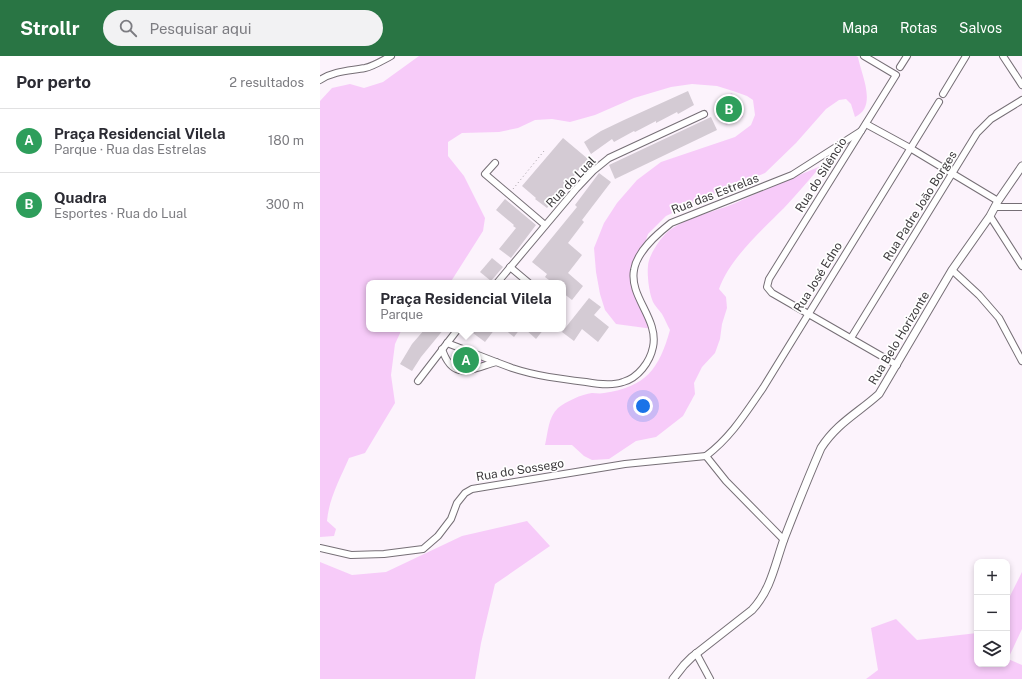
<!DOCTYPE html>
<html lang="pt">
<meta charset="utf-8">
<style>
body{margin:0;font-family:"Public Sans",sans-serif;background:#f2f2f3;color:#2b2b33}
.controls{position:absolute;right:12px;bottom:12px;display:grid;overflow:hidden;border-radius:8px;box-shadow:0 2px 6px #0003}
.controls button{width:36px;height:36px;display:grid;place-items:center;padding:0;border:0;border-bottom:1px solid #e1e1e2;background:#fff;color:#2b2b33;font:20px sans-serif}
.you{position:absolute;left:323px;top:350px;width:14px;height:14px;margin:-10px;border:3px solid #fff;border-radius:50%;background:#1a73e8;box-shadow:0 0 0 6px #1a73e833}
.badge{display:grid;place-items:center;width:26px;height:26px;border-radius:50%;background:#297544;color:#fff;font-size:13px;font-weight:700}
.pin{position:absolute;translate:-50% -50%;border:2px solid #fff;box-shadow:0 1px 4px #0006}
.popup{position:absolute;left:46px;top:224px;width:200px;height:52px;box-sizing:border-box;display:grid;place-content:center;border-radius:8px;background:#fff;filter:drop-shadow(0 1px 3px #0005);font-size:13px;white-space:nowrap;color:#7c7c81}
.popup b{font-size:15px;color:#2b2b33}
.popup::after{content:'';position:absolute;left:50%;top:100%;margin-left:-8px;border:8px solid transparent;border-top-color:#fff}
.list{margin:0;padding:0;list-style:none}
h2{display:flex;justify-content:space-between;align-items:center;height:52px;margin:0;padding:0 16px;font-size:17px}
h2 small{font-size:13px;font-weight:400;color:#7c7c81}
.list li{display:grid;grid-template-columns:26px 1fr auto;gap:12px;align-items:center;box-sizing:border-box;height:64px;padding:0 16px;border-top:1px solid #e1e1e2}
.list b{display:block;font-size:15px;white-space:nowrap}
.list p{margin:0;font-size:13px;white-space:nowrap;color:#7c7c81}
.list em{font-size:13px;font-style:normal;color:#7c7c81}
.icon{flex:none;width:22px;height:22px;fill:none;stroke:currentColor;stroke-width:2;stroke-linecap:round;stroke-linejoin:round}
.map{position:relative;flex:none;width:702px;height:623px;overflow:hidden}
header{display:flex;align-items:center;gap:24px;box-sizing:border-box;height:56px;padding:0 20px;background:#297544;color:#fff}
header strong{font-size:19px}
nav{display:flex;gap:22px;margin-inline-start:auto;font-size:14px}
.search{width:280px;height:36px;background:#f2f2f3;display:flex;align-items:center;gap:10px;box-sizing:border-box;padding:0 14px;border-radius:22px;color:#7c7c81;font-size:15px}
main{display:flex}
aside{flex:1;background:#fff}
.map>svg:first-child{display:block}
.green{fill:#f7cbf9}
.building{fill:#d4cbd4}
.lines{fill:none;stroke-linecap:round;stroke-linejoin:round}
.minor-casing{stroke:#766f76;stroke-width:8}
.tertiary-casing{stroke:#766f76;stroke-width:9}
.path{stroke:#a29ca2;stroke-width:1;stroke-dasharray:1 3;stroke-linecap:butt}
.minor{stroke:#fff;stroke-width:6}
.tertiary{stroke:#fff;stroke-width:7}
.labels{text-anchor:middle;stroke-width:3.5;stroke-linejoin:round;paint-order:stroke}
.street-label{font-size:12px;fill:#3d3a3d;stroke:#fff}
</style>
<header>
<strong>Strollr</strong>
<div class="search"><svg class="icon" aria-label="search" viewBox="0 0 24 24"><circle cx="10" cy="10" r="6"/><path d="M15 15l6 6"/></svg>Pesquisar aqui</div>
<nav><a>Mapa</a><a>Rotas</a><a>Salvos</a></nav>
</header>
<main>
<aside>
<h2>Por perto<small>2 resultados</small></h2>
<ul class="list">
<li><span class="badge" style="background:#2e9e5b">A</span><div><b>Praça Residencial Vilela</b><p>Parque · Rua das Estrelas</p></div><em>180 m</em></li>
<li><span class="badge" style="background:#2e9e5b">B</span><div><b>Quadra</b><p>Esportes · Rua do Lual</p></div><em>300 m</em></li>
</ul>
</aside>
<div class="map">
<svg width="702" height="623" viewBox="0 0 702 623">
<rect width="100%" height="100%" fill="#fcf3fc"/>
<g class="green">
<path d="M99,0H536L538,1C541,18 558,51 535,61L531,48L526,43L519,44L506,53L476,87L445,117L386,141L346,160L328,178L313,222L333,273L296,268L285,254L280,238L276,216L274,192L284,167L297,147L317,124L341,106L415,81L431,69L435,59L433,44L427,40L413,35L397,30L372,28L351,31L314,42L275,59L250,66L232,63L215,64L198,72L179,76L142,77L128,86V100L144,120L165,162L163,175L130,227H49V273H82L75,288L71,319L75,347L45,397L29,402C20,423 9,442 7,465L16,473L14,480L0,481V45L12,32L30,28L44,32L63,26Z"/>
<polygon points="412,37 423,61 406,69 395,46"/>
<path d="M501,110C489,124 477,138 464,152C442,174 410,202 399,233L406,241L407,252L402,268L400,283L395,297L382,311L374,327L375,338L363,360L336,381L316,385L289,403L272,404L264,400L252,389H225C228,377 228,361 238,352C245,346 262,338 272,337C276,337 280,338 284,337C326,331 339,313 350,274C347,269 345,263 342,258C339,254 335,250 333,246C329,237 327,219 328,210C328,200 342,179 350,174C371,159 397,156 420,145C447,133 474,121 501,110Z"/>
<polygon points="134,296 140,296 165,305 150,311 138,311 131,305 131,300"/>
<polygon points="207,465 230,490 175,528 161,587 155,623 0,623 0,506 32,519 66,516 142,480"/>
<polygon points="702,516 702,573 688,603 702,609 702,623 546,623 558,614 551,572 576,563 597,584 657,577 657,608 687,608 687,546"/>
</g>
<g class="building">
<polygon points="368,35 374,49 358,58 357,56 336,67 336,65 315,76 314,75 294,86 292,83 271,98 264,86 281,75 304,64"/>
<polygon points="391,61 397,74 295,123 289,109"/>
<polygon points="243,82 268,103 227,152 215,143 216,142 202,130"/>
<polygon points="279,117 291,126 262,164 264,166 248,187 262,199 248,217 263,230 252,244 243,237 243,227 233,227 225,221 227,218 212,206 257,151 255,149"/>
<polygon points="185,143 216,169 191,202 179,193 196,172 193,170 194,169 176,154"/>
<polygon points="172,202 183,211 171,225 160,216"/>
<polygon points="269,242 281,251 274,259 289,271 278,286 262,273 254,285 242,276"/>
<polygon points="105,273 124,273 101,301 92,315 80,308 92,288"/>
<polygon points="157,273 175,273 165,286 153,277"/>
<polygon points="184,273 200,273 194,281"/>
<polygon points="205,273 224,273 216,283"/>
</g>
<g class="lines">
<defs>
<g id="minor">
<polyline points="544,0 576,19 449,223 447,231 452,237 577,309"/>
<polyline points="683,0 702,29"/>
<polyline points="580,11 587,0"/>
<path d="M0,24C14,15 29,15 45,12C54,10 63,4 71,0"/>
<polyline points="623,38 646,0"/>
<polyline points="546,68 590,92 678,145"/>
<polyline points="175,107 165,118 225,169"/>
<polyline points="675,151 702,151"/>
<polyline points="670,160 702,210"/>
<polyline points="190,211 209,227"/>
<polyline points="632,214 659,239 679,262 702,305"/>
<polyline points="177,227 256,133 273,115 289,102 384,58"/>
<polyline points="531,282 657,77 671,63 702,44"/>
<path d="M127,287C148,295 170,304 192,312C216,320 241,323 266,326C277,328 292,330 303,326C318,322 330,306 333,291C339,263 309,241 314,214C317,195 337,178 351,167L472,119L541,75"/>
<path d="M122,293C133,326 151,313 176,306"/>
<polyline points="98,325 138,273"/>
<path d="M386,400C411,381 425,358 443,332L619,46"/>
<polyline points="386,400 406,425 464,484"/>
<polyline points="0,492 31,499 64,498 103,493 118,480 131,463 137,447 145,437 152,433 305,408 386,400"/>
<polyline points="376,597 390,623"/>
</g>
<path id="tertiary" d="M353,623L364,609L372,601L432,554C451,534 455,508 464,483C476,452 488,422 501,392C517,367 538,357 559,338L632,214L670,160L678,145L702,110"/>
</defs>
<use href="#minor" class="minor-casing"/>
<use href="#tertiary" class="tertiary-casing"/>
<polyline class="path" points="193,133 224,95"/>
<use href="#minor" class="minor"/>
<use href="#tertiary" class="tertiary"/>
</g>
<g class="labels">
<g class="street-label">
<text transform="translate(501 119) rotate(-58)" y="4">Rua do Silêncio</text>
<text transform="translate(251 126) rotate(-46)" y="4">Rua do Lual</text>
<text transform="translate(395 138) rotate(-21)" y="4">Rua das Estrelas</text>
<text transform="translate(600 150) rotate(-58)" y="4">Rua Padre João Borges</text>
<text transform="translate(498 221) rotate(-58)" y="4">Rua José Edno</text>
<text transform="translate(579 282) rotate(-59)" y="4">Rua Belo Horizonte</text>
<text transform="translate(200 414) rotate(-9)" y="4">Rua do Sossego</text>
</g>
</g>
</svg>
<div class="controls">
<button>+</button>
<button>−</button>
<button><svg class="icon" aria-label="layers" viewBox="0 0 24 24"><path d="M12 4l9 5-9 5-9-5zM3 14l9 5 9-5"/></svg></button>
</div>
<div class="you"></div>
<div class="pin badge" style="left:146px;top:304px;background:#2e9e5b">A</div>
<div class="popup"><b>Praça Residencial Vilela</b>Parque</div>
<div class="pin badge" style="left:409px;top:53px;background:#2e9e5b">B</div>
</div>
</main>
